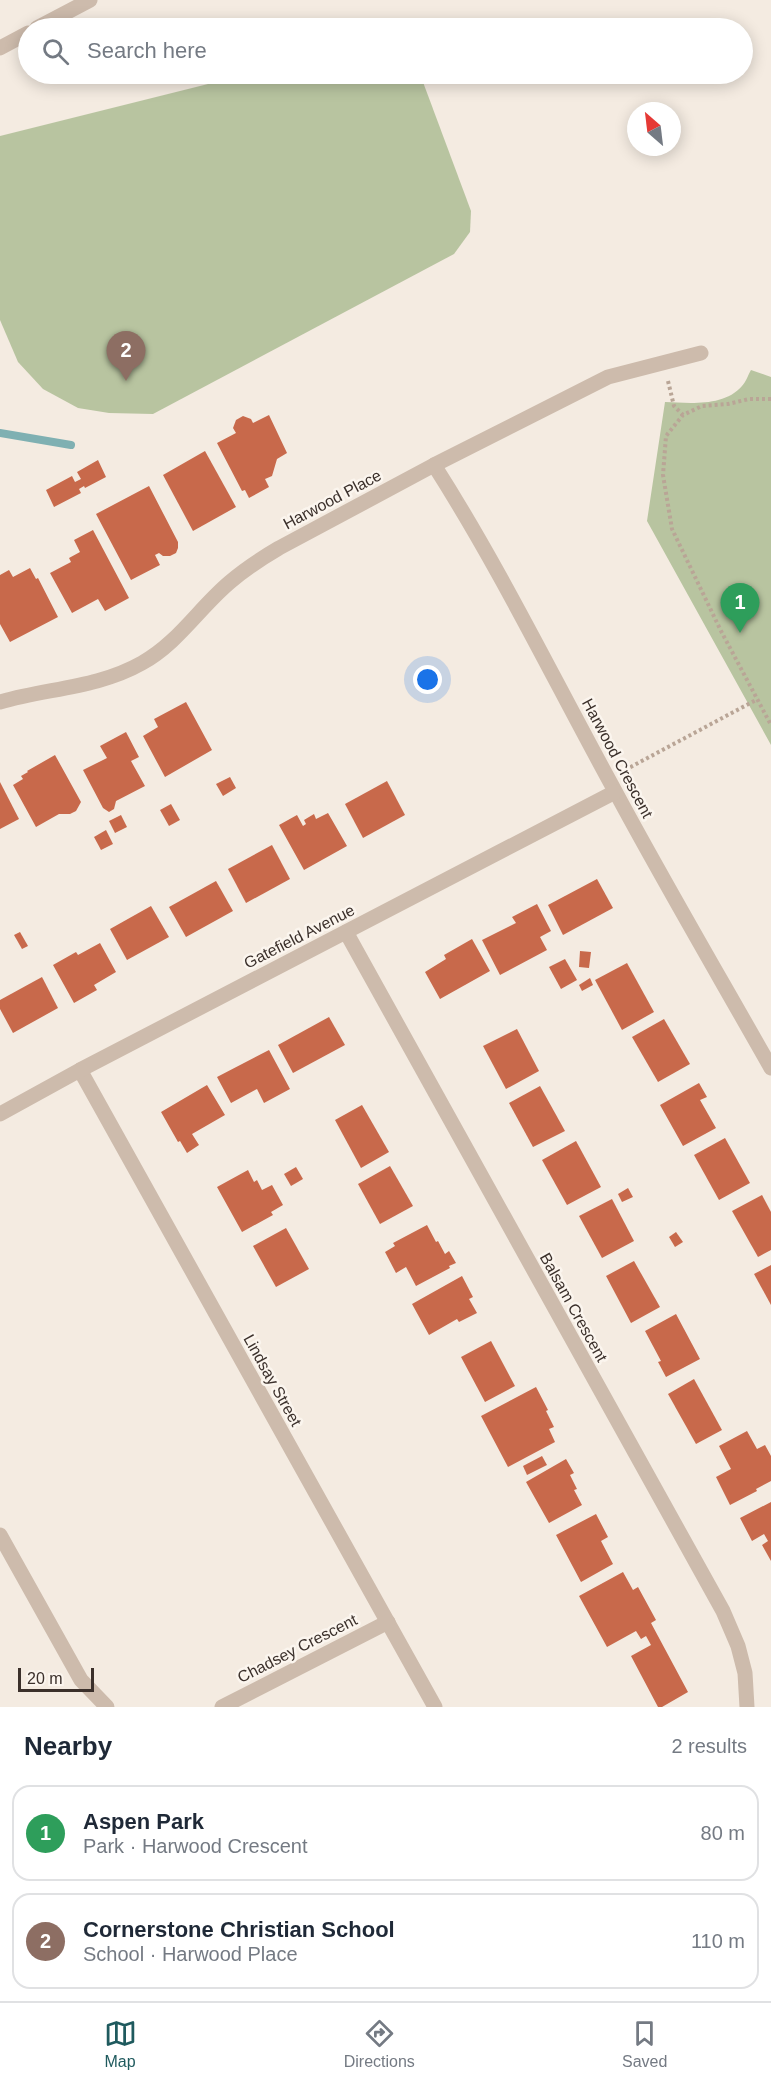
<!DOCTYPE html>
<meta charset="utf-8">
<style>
body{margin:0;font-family:Arial,sans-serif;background:#f2f2f3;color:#1f2937}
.compass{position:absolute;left:627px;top:102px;width:54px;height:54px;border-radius:50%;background:#fff;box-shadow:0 3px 15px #0003;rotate:332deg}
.scale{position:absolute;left:18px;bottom:15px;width:76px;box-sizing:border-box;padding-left:6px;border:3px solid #3b302b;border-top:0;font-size:16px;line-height:21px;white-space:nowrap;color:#3b302b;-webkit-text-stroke:4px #fbf5ee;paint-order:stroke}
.you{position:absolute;left:428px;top:680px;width:21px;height:21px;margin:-15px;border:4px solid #fff;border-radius:50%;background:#1a73e8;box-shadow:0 0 0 9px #1a73e833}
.badge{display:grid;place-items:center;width:39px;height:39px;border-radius:50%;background:#1f5a5e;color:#fff;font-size:20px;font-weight:700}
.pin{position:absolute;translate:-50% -50px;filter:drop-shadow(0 2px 3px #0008)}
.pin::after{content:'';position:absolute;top:32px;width:21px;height:18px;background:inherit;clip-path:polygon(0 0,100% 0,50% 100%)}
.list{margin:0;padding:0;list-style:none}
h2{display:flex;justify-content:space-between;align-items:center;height:78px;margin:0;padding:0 24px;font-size:26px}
h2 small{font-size:20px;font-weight:400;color:#747a83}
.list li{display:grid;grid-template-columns:39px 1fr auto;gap:18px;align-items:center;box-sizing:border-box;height:96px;margin:0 12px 12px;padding:0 12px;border:2px solid #e0e1e3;border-radius:18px}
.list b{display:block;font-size:22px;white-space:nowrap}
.list p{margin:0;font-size:20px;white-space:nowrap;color:#747a83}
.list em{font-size:20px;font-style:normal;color:#747a83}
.icon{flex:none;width:33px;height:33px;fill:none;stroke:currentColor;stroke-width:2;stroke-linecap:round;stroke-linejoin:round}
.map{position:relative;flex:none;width:771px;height:1707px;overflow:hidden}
.search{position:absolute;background:#fff;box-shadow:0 3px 15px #0003;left:18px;right:18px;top:18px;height:66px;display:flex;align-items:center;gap:15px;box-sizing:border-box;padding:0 21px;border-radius:33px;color:#747a83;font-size:22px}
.sheet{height:294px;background:#fff}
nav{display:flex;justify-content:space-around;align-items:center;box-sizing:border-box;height:84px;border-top:2px solid #e0e1e3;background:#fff;font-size:16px;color:#747a83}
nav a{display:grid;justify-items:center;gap:3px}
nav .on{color:#1f5a5e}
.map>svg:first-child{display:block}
.green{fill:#b8c4a0}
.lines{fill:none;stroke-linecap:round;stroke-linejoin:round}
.stream{stroke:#7fb0b2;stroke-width:8}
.building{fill:#c8694b}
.path{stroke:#b9a596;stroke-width:4;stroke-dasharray:3 3;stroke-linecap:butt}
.minor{stroke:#cdbbac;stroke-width:15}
.labels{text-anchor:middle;stroke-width:5;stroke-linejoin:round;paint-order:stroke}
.street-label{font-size:16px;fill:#3b302b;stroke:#fbf5ee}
</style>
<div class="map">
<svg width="771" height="1707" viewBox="0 0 771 1707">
<rect width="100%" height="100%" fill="#f4ebe1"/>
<g class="green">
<polygon points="248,74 420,74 471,211 470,232 454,254 153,414 109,413 78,408 43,389 18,362 0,320 0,136"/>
<path d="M751,370L771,377V745L647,521L665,402C689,403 724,407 742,386C746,382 748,375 751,370Z"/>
</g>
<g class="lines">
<polyline class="stream" points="0,433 71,445"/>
</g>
<g class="building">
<polygon points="269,415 287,453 277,459 272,476 265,479 269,487 249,498 245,490 242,491 217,443 236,433 233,428 236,420 243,416 251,419 253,423"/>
<polygon points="205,451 236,507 193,531 163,475"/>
<polygon points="98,460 106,477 85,488 84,486 79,489 81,493 54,507 46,490 72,476 75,482 81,479 77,472"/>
<polygon points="149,486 178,542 178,548 176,553 170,556 163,556 159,553 155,555 160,565 131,580 96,514"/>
<polygon points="93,530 129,598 105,611 98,599 72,613 50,573 71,562 69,558 80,552 74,540"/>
<polygon points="30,568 36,579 38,578 58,617 10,642 0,624 0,575 9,570 13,577"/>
<polygon points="186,702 212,750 165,777 143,736 158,727 154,719"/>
<polygon points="126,732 139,757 131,761 145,786 116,801 114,809 109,812 103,808 83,770 107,758 100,746"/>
<polygon points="55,755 81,802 76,811 70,814 59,814 36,827 13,785 23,779 21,776 28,772 27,771"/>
<polygon points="230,777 236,788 223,796 216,784"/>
<polygon points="387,781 405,815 363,838 345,804"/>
<polygon points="0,782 19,819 0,829"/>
<polygon points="171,804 180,820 169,826 160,810"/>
<polygon points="328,813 347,846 304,870 279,825 297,815 303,826 306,824 304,820 314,814 316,819"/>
<polygon points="121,815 127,827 115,833 109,821"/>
<polygon points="106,830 113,844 101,850 94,837"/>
<polygon points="272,845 290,879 246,903 228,869"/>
<polygon points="597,879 613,908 563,935 548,905"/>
<polygon points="216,881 233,911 186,937 169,907"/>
<polygon points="537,904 551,931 540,937 547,950 500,975 482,940 516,923 512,917"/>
<polygon points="151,906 169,937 127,960 110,929"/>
<polygon points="20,932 28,946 22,949 14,935"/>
<polygon points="472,939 490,971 440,999 425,972 446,959 444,955"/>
<polygon points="100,943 116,972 94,985 97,990 74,1003 53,965 76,952 78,955"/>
<polygon points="580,951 591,952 589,968 579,967"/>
<polygon points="565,959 577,980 561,989 549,967"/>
<polygon points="627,963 654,1012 622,1030 595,980"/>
<polygon points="42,977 58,1008 13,1033 0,1009 0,1000"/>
<polygon points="590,978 593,985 582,991 579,985"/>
<polygon points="329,1017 345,1045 293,1073 278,1045"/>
<polygon points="664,1019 690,1064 658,1082 632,1037"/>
<polygon points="517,1029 539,1071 506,1089 483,1046"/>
<polygon points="269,1050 290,1089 264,1103 257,1089 231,1103 217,1077"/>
<polygon points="699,1083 707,1097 700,1100 716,1128 683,1146 660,1105"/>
<polygon points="207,1085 225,1115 192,1134 199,1145 187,1153 180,1141 178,1142 161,1112"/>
<polygon points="540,1086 565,1131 533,1147 509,1103"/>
<polygon points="362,1105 389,1152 361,1168 335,1120"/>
<polygon points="725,1138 750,1183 719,1200 694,1155"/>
<polygon points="576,1141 601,1187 567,1205 542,1160"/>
<polygon points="390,1166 413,1206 380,1224 358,1184"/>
<polygon points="296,1167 303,1179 291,1186 284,1174"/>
<polygon points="248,1170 254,1182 257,1180 262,1190 272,1185 283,1205 271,1212 273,1215 242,1232 217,1187"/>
<polygon points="628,1188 633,1197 622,1202 618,1194"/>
<polygon points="762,1195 771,1212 771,1250 758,1257 732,1211"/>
<polygon points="612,1199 634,1241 602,1258 579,1216"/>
<polygon points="427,1225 436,1242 438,1241 445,1254 449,1251 456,1263 449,1266 450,1268 416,1286 406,1267 396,1273 385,1252 395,1246 393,1243"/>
<polygon points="286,1228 309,1269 276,1287 253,1246"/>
<polygon points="676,1232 683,1242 675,1247 669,1237"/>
<polygon points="634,1261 660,1307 631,1323 606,1276"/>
<polygon points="771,1265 771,1305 754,1274"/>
<polygon points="462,1276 473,1297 469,1299 477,1313 459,1322 457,1319 429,1335 412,1304"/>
<polygon points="676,1314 700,1359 666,1377 658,1362 661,1361 645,1331"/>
<polygon points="491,1341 515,1386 485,1402 461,1357"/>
<polygon points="694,1379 722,1430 696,1444 668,1394"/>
<polygon points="536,1387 548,1410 546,1411 554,1427 549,1429 555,1442 508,1467 481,1416"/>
<polygon points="747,1431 757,1449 765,1445 771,1456 771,1481 756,1489 757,1491 730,1505 716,1477 731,1469 719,1446"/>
<polygon points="542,1456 547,1465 527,1475 523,1466"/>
<polygon points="566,1459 574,1473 570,1475 577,1489 574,1490 582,1505 549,1523 526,1482"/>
<polygon points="771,1502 771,1561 762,1545 768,1541 764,1534 752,1541 740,1518"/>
<polygon points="596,1514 608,1537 601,1541 613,1564 581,1582 556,1535"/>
<polygon points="623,1572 633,1590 638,1587 656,1620 651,1623 688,1692 662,1707 658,1707 631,1656 651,1645 646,1636 641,1639 636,1631 607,1647 579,1596"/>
</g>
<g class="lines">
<g class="path">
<polyline points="668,381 674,406 683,415"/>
<polyline points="771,399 749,399 728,404 702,406 683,415 666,436 663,475 672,529 721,631 771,725"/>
<polyline points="625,770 756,700"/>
</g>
<g class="minor">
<polyline points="37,28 90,0"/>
<polyline points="0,48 28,33"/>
<path d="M434,465C501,570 555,682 615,791C665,884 719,976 771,1068"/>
<path d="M0,702C48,688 98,688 142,663C178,643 199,608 230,582C245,569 262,558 279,548L434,465L608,377L701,353"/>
<polyline points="346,932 723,1611 738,1646 745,1673 747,1707"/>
<polyline points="80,1070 435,1707"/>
<polyline points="0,1114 80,1070 615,792"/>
<polyline points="0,1535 81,1680 107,1707"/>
<polyline points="222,1707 388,1622"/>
</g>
</g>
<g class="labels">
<g class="street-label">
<text transform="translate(332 499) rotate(-28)" y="6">Harwood Place</text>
<text transform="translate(618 758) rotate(62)" y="6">Harwood Crescent</text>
<text transform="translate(299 936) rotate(-27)" y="6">Gatefield Avenue</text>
<text transform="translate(574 1307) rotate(61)" y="6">Balsam Crescent</text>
<text transform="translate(273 1380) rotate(61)" y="6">Lindsay Street</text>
<text transform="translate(297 1648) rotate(-27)" y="6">Chadsey Crescent</text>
</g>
</g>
</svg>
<svg class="compass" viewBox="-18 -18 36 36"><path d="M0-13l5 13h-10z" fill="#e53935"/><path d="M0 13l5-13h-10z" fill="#747a83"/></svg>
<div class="scale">20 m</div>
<div class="you"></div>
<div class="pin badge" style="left:740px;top:633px;background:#2e9e5b">1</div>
<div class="pin badge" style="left:126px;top:381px;background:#8d6e63">2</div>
<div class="search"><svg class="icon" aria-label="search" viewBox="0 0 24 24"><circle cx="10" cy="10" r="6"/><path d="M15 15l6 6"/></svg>Search here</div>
</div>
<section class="sheet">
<h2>Nearby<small>2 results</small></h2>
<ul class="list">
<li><span class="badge" style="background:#2e9e5b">1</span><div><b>Aspen Park</b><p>Park · Harwood Crescent</p></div><em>80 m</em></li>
<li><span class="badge" style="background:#8d6e63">2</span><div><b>Cornerstone Christian School</b><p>School · Harwood Place</p></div><em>110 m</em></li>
</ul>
</section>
<nav>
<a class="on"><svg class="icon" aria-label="map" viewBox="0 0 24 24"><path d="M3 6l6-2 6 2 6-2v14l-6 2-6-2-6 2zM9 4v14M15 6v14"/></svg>Map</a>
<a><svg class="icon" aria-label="directions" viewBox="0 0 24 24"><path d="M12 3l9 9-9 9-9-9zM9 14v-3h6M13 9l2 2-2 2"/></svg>Directions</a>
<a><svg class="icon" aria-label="saved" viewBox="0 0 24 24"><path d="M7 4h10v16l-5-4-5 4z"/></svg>Saved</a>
</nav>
